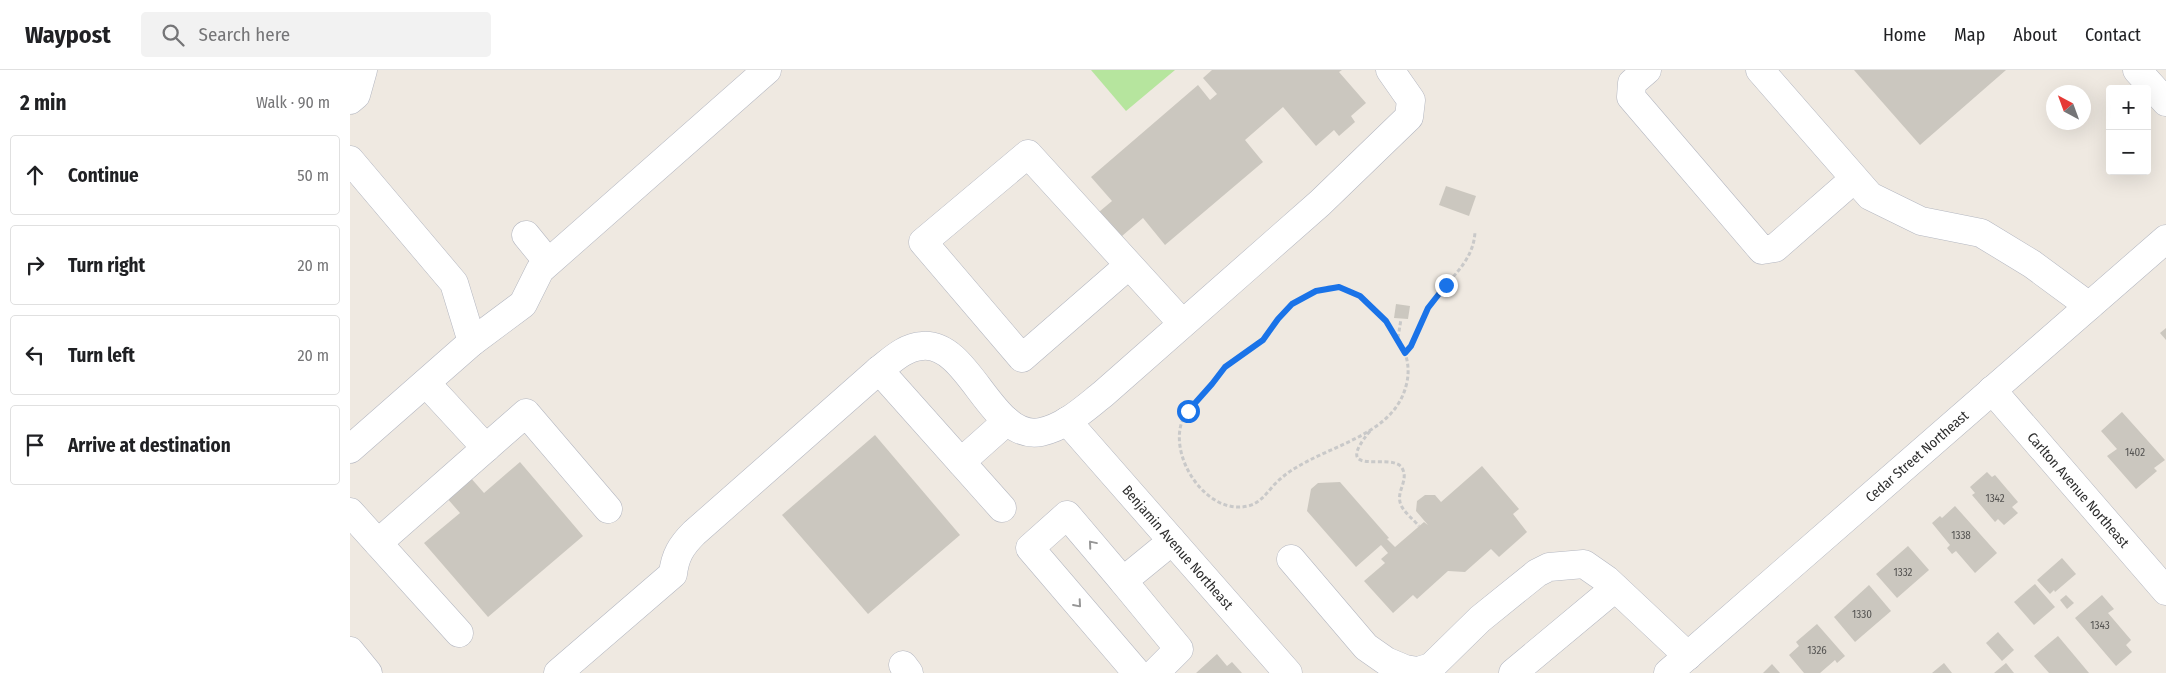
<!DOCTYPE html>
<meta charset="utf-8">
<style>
body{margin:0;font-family:"Fira Sans Condensed",sans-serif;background:#f2f2f2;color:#202124}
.controls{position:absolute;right:15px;top:15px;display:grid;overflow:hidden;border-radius:5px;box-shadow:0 5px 20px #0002}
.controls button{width:45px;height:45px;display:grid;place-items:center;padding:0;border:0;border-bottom:1px solid #e0e0e0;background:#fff;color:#202124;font:25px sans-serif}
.compass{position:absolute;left:1696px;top:15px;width:45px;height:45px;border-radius:50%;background:#fff;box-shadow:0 5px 20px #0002;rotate:319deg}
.stop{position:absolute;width:15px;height:15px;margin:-11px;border:4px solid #1a73e8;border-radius:50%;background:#fff}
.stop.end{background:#1a73e8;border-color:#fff;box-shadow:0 1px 5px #0008}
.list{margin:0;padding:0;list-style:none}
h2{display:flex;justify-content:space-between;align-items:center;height:65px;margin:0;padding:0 20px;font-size:21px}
h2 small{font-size:16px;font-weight:400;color:#757577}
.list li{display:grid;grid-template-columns:32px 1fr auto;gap:15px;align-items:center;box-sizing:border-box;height:80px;margin:0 10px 10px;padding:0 10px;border:1px solid #e0e0e0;border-radius:5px}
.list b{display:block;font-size:19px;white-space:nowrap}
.list em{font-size:16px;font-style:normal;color:#757577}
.icon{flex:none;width:28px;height:28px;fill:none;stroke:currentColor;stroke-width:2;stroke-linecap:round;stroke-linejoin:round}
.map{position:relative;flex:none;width:1816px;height:603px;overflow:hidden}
header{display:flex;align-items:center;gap:30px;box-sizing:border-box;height:70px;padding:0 25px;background:#fff;border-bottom:1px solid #e0e0e0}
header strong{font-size:24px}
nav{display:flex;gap:28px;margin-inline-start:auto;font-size:18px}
.search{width:350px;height:45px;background:#f2f2f2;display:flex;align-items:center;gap:12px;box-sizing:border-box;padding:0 18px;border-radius:5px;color:#757577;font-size:19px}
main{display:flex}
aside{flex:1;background:#fff}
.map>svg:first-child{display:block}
.green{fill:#b6e59e}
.building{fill:#cbc7bf}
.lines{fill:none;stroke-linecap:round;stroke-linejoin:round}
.minor-casing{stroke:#b4b7c1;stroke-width:29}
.path{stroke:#c9c9c9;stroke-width:3;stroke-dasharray:4 2.5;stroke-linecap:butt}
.minor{stroke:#fff;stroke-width:28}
.oneway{stroke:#969696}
.route{stroke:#1a73e8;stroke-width:6}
.labels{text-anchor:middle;stroke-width:4.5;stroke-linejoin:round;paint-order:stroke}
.number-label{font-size:11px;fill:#555452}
.street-label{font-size:14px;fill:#2e2e2e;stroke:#fff}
</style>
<header>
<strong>Waypost</strong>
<div class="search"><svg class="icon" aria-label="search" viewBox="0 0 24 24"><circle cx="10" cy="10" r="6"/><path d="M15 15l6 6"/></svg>Search here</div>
<nav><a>Home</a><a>Map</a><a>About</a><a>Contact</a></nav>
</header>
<main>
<aside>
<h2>2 min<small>Walk · 90 m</small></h2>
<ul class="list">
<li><svg class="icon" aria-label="ahead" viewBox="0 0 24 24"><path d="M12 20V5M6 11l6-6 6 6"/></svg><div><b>Continue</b></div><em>50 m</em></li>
<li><svg class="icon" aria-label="right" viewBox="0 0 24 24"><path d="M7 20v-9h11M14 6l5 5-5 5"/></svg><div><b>Turn right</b></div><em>20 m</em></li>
<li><svg class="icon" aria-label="left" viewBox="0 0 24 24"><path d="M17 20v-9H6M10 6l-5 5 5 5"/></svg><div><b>Turn left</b></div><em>20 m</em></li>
<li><svg class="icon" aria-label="arrive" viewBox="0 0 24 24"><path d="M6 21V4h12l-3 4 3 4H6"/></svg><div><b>Arrive at destination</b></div></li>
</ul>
</aside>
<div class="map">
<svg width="1816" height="603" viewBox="0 0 1816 603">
<rect width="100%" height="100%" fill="#efe9e1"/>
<polygon class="green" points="741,0 825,0 776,41"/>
<g class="building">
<polygon points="862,0 992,0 989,2 1016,33 1001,46 1005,52 989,66 984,60 966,76 933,37 895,70 913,92 815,175 793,148 765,172 743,147 762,131 741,107 848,15 860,30 867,24 853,8"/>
<polygon points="1504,0 1656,0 1570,75"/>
<polygon points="1096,116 1126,126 1119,146 1089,135"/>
<polygon points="1046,234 1060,236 1058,249 1044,248"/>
<polygon points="1816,258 1816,270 1810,263"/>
<polygon points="1772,342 1815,390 1804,398 1807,401 1786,419 1757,386 1767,379 1751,361"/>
<polygon points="525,365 610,465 518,544 432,445"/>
<polygon points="170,392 233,466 138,547 74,473 110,443 96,427 120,407 134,423"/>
<polygon points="1132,396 1169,439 1163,444 1177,462 1149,487 1141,479 1115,502 1098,501 1067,529 1063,525 1043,543 1014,511 1035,493 1031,489 1038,483 1031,475 1006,497 957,441 961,419 968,413 990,412 1039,468 1037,469 1045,477 1074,452 1078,455 1066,441 1067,431 1075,425 1085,425 1091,432"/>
<polygon points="1637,402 1642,407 1645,405 1668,432 1662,437 1668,443 1654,455 1648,449 1645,452 1622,425 1625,423 1620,417"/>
<polygon points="1605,436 1647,483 1625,503 1606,481 1602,484 1597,478 1600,475 1582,453 1590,446 1592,448"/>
<polygon points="1558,476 1579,500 1547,528 1526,504"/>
<polygon points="1712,488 1726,504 1705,522 1704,520 1700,524 1687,510"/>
<polygon points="1685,514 1705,537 1684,555 1664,532"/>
<polygon points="1519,515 1541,541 1505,572 1484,547"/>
<polygon points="1716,525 1724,533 1717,539 1710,530"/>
<polygon points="1752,525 1764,539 1758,543 1781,570 1776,575 1782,582 1766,596 1725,548"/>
<polygon points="1467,554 1495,586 1487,593 1485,590 1470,603 1454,603 1439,585 1449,576 1446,572"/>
<polygon points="1648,562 1664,580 1652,591 1636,573"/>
<polygon points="1708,566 1739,603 1699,603 1684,586"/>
<polygon points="867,584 877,596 882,592 892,603 846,603"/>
<polygon points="1594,593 1602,603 1582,603"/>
<polygon points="1656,593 1664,603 1644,603"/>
<polygon points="1422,594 1430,603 1413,603"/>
</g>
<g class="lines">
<defs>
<g id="minor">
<polyline points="1297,0 1282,13 1281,27 1412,180 1425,178 1504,109"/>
<polyline points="1410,0 1520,126 1571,151 1631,163 1682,194 1739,236"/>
<polyline points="1787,0 1816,32"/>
<polyline points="0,30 6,25 13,0"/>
<polyline points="0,90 104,213 122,272"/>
<polyline points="176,165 198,192"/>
<polyline points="779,195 672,288 573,172 678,84 832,253"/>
<polyline points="529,300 652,438"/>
<path id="s1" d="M1642,320L1816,521"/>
<path id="s2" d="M717,351L938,603"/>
<polyline points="136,378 176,343 258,439"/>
<polyline points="0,379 122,272 173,234 190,200 417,0"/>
<polyline points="611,392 657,351"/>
<polyline points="0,442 109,563"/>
<polyline points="28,473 136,378 76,313"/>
<polyline points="941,489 1016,577 1036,591 1055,599 1068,601 1081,597 1130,549 1187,503 1199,497 1234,494 1257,510 1338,586"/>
<polyline points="773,511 717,445 680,478 787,603"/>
<polyline points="0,581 18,603"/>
<polyline points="553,595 559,603"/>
<path d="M208,603L323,504C325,486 331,476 344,463L529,300C542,290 555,277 572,276C620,271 641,372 691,362C715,357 734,339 753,324L970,133L1059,47L1061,30L1040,0"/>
<polyline points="805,603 829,579 773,511 822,471"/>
<polyline points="1163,603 1265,518"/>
<path id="s3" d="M1318,603L1816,169"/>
</g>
</defs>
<use href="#minor" class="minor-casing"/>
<g class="path">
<path d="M979,217C1000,216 1016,230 1030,245C1048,264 1064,288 1056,316C1041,373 960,376 924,415C916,424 910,433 898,436C856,446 817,385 833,349C839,335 852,325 862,314C870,306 875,296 885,289C894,283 905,278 913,270C919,264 923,255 928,248C941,232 959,222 979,217Z"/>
<polyline points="1048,268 1051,249"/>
<path d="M1055,283C1066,270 1070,253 1078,238C1094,211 1124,195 1125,161"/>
<path d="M1020,361C980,410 1042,381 1052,398C1059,410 1047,420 1050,432C1052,441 1063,449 1069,456"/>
</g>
<use href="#minor" class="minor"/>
</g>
<defs><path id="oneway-chevron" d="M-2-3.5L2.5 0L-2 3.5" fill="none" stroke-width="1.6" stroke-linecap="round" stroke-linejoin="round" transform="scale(1.25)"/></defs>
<g class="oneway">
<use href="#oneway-chevron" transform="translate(742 474) rotate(-130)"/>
<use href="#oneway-chevron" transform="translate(728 534) rotate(49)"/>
</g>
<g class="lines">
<polyline class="route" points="838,341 862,314 875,297 913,270 928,249 942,234 966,221 989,217 1010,226 1036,251 1055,283 1061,276 1078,238 1096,215"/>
</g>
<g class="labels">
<g class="number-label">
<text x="1785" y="386">1402</text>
<text x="1645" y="432">1342</text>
<text x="1611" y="469">1338</text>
<text x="1553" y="506">1332</text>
<text x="1512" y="548">1330</text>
<text x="1750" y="559">1343</text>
<text x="1467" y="584">1326</text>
</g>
<g class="street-label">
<text dy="5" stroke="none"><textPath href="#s3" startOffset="330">Cedar Street Northeast</textPath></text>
<text dy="5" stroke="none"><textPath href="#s1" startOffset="132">Carlton Avenue Northeast</textPath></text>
<text dy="5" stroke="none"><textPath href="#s2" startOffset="168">Benjamin Avenue Northeast</textPath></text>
</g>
</g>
</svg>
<div class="controls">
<button>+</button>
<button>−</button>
</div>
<svg class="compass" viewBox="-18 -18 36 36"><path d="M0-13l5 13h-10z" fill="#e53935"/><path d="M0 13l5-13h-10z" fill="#757577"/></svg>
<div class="stop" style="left:838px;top:341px"></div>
<div class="stop end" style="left:1096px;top:215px"></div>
</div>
</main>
